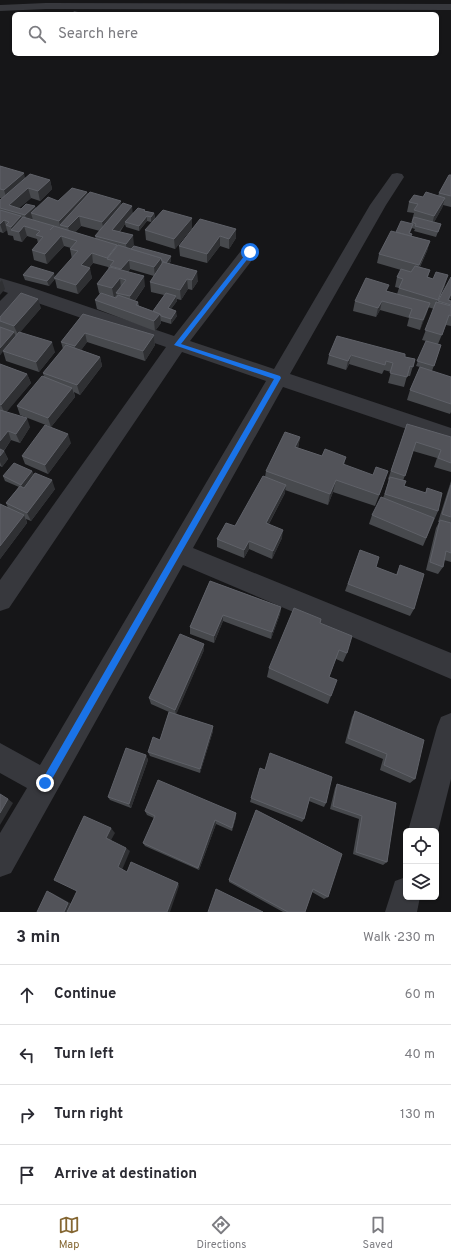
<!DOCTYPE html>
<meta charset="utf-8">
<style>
body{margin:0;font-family:Overpass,sans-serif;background:#f7f7f7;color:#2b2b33}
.controls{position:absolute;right:12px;bottom:12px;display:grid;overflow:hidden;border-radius:6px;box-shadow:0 1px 3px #0004}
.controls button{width:36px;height:36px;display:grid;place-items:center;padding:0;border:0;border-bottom:1px solid #e1e1e2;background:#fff;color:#2b2b33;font:20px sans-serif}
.stop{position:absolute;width:12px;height:12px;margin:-9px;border:3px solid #1a73e8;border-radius:50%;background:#fff}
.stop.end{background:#1a73e8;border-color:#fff;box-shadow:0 1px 4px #0008}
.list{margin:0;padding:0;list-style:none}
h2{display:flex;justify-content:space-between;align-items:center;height:52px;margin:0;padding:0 16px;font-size:17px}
h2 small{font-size:13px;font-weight:400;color:#7c7c81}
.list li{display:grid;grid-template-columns:26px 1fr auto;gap:12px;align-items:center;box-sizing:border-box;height:60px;padding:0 16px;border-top:1px solid #e1e1e2}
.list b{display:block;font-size:15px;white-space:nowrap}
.list em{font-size:13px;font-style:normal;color:#7c7c81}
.icon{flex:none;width:22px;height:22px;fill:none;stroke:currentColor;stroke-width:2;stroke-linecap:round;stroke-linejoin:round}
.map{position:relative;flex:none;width:451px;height:912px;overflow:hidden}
.search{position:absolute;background:#fff;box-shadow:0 1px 3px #0004;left:12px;right:12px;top:12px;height:44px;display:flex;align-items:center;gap:10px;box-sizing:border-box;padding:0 14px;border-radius:6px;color:#7c7c81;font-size:15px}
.sheet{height:292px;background:#fff}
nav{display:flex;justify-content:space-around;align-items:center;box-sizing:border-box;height:56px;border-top:1px solid #e1e1e2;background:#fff;font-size:11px;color:#7c7c81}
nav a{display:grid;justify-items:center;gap:2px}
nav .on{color:#856733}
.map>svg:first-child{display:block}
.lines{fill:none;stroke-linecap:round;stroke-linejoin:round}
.minor{fill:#37383d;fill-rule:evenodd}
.wall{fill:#47494d;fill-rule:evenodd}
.shaded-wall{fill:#2f3033}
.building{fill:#525359;stroke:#5f6168}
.route{fill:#1a73e8}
</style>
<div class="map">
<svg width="451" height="912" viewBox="0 0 451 912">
<rect width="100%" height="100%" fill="#161618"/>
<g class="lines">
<g class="minor">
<polygon points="46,3 451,4 451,10 46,9 0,11 0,5"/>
<polygon points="397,173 402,174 404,177 386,205 290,374 451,428 451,444 283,387 193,548 451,653 451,679 183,565 11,873 0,877 0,833 27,788 0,773 0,743 40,765 266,381 182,352 9,608 0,611 0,580 166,347 23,298 6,316 0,318 0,301 8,293 0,290 0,278 27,286 174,336 244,247 250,246 256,247 258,251 256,255 190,341 274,369 370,205 392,174"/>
<polygon points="451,713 451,779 438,831 436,835 436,831 408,831 437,727 441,717"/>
<polygon points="406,877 406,897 420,897 417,912 385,912 395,881"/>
</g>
</g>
<g class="wall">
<path d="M0,166L25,178L50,180L52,189L40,201L31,198L19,208L21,209L35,206L36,209L58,201L87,192L88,195L122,205L133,213L145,211L154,213L155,218L151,222L147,221L139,231L126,227L125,224L120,232L134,245L131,249L171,256V261L169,264L198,281L192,290L188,289L181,300L177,299V301L171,309L177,316L171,324L161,321V323L155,331L97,309L95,300L100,294L99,293L97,284L109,269L108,267L93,263L89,268L92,278L78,294L57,288L55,279L49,286L25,280L23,275L55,277L72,259L70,249L71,248L64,246L47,264L34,260L32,250L38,243L37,239L27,236L22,242L14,240L13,236L8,235L7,230L3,233L0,232V200L2,198H0ZM81,226L100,231L95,236L96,239L75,232ZM130,269L154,276L150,282L151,292L164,295L153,311L139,306L138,302L135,301L145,286L128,272Z"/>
<polygon points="451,175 451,207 443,205 442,208 434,222 441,224 436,237 414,231 415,229 412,228 410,233 411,236 430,241 427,251 420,267 430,270 428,277 445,285 438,302 451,277 451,298 449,300 451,301 451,326 446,325 438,344 441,345 432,371 451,377 451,412 450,414 407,400 410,390 420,367 416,366 426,341 422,340 434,309 428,307 420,330 407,326 409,318 380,310 376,317 353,311 355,301 387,291 397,294 399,288 395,287 397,277 401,270 377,263 379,254 396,232 411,223 413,220 412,220 414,213 407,212 409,202 423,197 438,196 439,193"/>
<polygon points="192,228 175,249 146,240 145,230"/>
<polygon points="236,229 236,238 229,249 220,246 207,263 180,256 179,246"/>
<polygon points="41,308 20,332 55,352 39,372 6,361 3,351 0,355 0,317"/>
<polygon points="83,314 154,335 155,345 145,361 87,342 81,350 100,357 102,366 80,395 74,392 75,397 51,427 20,415 17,406 44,377 43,373 63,349 61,342"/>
<polygon points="329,355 405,357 415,359 410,376 407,376 404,387 388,383 391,372 384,370 382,374 349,364 346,370 327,364"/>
<polygon points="0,364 27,374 31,383 6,412 30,427 20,443 11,440 4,451 8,459 2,467 0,466"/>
<polygon points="407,424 451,437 451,472 434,467 437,458 413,451 403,481 404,486 425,493 427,488 438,511 423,546 369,524 372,515 383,498 389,480 388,479"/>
<polygon points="300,437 298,448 322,456 346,457 344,465 384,483 375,506 333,492 328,505 285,490 285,493 269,524 282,538 272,559 249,549 244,558 217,547 217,539 235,526 265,477 266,471"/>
<polygon points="71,443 48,474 25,464 22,456"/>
<polygon points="32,471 34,475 55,489 31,521 26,519 27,523 0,559 0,504 8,508 6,503 19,487 5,481 3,476"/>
<polygon points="451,481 451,562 444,560 443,567 438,574 426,570 436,528 439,522 438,522"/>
<polygon points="360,550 376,567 396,575 400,565 414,609 410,616 345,591"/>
<polygon points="210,581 281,607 280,614 271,639 223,621 214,643 190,634 190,627"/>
<polygon points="320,623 347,653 343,662 336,659 329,677 331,696 328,704 267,677 269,668"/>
<polygon points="204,650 176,714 213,726 213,731 200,773 150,756 148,752 160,740 169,712 151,704 149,698"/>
<polygon points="355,711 415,779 410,783 380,770 383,759 345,743 352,717"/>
<polygon points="146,755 148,760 131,808 110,800 108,797"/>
<polygon points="260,768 326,803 324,807 309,801 304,819 302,822 250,802"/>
<polygon points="337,784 396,803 387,862 383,865 353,854 359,819 330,809 335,788"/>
<polygon points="256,810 328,897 324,899 312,892 305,912 283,912 229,882 229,880"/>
<polygon points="145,811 236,817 232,831 216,824 199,870 145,846 143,843 154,818 147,815"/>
</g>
<g class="shaded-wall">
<polygon points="24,173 26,182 7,200 4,190"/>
<polygon points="50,180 52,189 40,201 38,191"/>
<polygon points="28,188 31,198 15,212 9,205"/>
<polygon points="87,192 89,201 60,225 61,231 59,221"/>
<polygon points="445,198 442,208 432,226 434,216"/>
<polygon points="121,201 122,210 104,232 102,222"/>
<polygon points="35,206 37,215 31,213 33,220 28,225 25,215"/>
<polygon points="132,206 133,215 125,222 125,224 113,239 112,230"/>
<polygon points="154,213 155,218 151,222 151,217"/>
<polygon points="21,216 24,226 12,230 11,227"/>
<polygon points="79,216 81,226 71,237 68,227"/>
<polygon points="147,216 147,221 139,231 139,226"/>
<polygon points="192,218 192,228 175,249 174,239"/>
<polygon points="4,220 7,230 3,233 0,224"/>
<polygon points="24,226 27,236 22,242 19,232"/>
<polygon points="236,229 236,238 229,249 229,239"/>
<polygon points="133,235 134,245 127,254 126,244"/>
<polygon points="61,236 64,246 47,264 45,254"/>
<polygon points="220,236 220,246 207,263 207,254"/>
<polygon points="430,241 427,251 416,274 419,265"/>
<polygon points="92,253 93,263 83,275 81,265"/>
<polygon points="171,256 171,261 166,268 166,263"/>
<polygon points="161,258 162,268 155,277 154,267"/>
<polygon points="129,260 130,269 123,279 121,269"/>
<polygon points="90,268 92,278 78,294 76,285"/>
<polygon points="197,271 198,281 192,290 192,280"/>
<polygon points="54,273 55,278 54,278 55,279 49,286 47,281"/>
<polygon points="448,275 445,285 435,309 438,300"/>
<polygon points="144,276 145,286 131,306 130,296"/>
<polygon points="120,278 121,288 116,293 117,294 114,298 112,288"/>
<polygon points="187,279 188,289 181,300 180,290"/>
<polygon points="2,280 5,289 0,295 0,282"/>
<polygon points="451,294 451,298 447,304 448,300"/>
<polygon points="176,296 177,301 168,313 168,308"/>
<polygon points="38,299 41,308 18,335 14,326"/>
<polygon points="382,301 380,310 376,317 378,308"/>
<polygon points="430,303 427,313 420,330 423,320"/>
<polygon points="176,311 177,316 171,324 171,319"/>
<polygon points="160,314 161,323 155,331 154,321"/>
<polygon points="14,332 16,337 0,355 0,348"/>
<polygon points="85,333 87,342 77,356 75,346"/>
<polygon points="154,335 155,345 145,361 143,351"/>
<polygon points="52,342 55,352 39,372 36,362"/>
<polygon points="351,355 349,364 346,370 348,361"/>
<polygon points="100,357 102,366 80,395 77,385"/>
<polygon points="27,374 31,383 5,414 1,405"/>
<polygon points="72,388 75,397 51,427 48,418"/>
<polygon points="27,418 30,427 20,443 16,434"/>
<polygon points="8,431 11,440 0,456 0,441"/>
<polygon points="68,434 71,443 48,474 45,465"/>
<polygon points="300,437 298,449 295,447"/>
<polygon points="4,451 8,459 2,467 0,462 0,456"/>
<polygon points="32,471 34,476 23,489 21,485"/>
<polygon points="52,480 55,489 31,521 27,513"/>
<polygon points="336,480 333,492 328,505 330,494"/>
<polygon points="286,485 285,493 265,531 266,523"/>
<polygon points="24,515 27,523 0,559 0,546"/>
<polygon points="283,530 282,538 272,559 273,551"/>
<polygon points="249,541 249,549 244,558 244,550"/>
<polygon points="281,607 280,614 271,639 272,632"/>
<polygon points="223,615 223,621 214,643 214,636"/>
<polygon points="204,644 204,650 176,715 175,710"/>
<polygon points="213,726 213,731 200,773 200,769"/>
<polygon points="146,755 148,760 131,808 129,804"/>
<polygon points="8,799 13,803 0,825 0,813"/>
<polygon points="236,813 236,817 232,831 232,828"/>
<polygon points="215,820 216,824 199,870 198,868"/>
<polygon points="111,828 115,833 110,842 106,838"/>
<polygon points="126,848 130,851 122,870 118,867"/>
<polygon points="178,883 179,886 170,912 167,912"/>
<polygon points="47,891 52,893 72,904 69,912 64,912"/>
</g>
<g class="building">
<polygon points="74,12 82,13 81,14 71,14"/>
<polygon points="0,166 24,173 4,190 0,189"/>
<polygon points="30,174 50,180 38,191 28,188 9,205 21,209 26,204 35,206 25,215 0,208 0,200"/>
<polygon points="449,175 451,175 451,196 439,193"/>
<polygon points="72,188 87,192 59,221 31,213 48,197 58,201"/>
<polygon points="90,192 121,201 102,222 79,216 68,227 60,225"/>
<polygon points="426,192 445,198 434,216 414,210 418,204 409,202 414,195 423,197"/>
<polygon points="123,203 132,206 112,230 133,235 126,244 95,236"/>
<polygon points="138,208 145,210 144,211 154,213 151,217 147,216 139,226 125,222"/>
<polygon points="0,210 21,216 11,227 6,225 9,222 4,220 0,224"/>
<polygon points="163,210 192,218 174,239 145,230"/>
<polygon points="23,217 54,226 50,230 54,226 117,245 107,258 92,253 81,265 90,268 76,285 54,278 78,251 70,249 77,241 61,236 45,254 32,250 43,237 36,235 40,231 24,226 19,232 11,230"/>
<polygon points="414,217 441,224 438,232 415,226 416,224 412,222"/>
<polygon points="200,219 236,229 229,239 220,236 207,254 179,246"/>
<polygon points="401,221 413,224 409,233 412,234 411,236 396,232"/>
<polygon points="391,231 430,241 419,265 379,254"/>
<polygon points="118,245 161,258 154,267 129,260 121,269 110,266 114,261 107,259"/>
<polygon points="134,246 171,256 166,263 162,261 161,258 131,249"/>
<polygon points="163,262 197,271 192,280 187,279 180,290 150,282"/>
<polygon points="31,266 54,273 47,281 23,275"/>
<polygon points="415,266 430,270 427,277 433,279 436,272 448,275 438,300 399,288 403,279 397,277 401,269 411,272"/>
<polygon points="110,267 144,276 130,296 116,293 126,280 120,278 112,288 97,284"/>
<polygon points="451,277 451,294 448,300 451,301 451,305 438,301"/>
<polygon points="366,278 389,285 386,291 430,303 423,320 409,317 412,309 382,301 378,308 355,301"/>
<polygon points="21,293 38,299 14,326 0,321 0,317"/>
<polygon points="101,293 116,298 118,295 138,302 136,305 160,314 154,321 95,300"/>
<polygon points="166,293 176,296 168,308 176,311 171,319 161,316 160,314 153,311"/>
<polygon points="436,302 451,306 451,316 449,315 442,335 425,330"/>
<polygon points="83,314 154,335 143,351 85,333 75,346 61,342"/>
<polygon points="0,327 14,332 0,348"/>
<polygon points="19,332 52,342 36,362 3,351"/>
<polygon points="337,336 405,354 405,357 415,359 413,367 410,366 407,377 390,373 393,363 386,361 385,365 351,355 348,361 329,355"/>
<polygon points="426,341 441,345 434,366 417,361"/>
<polygon points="66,345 100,357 77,385 43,373"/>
<polygon points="0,364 27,374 1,405 0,404"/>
<polygon points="420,367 451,377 451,404 410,390"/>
<polygon points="42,376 72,388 48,418 17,406"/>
<polygon points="0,410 27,418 16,434 8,431 0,441"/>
<polygon points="407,424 451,437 451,463 438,458 441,450 416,442 405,476 391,471"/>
<polygon points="45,425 68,434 45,465 22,456"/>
<polygon points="285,432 300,437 295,447 322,456 325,449 346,457 343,464 373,475 376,467 388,471 379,495 336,480 330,494 266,471"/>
<polygon points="0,449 4,451 0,456"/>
<polygon points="14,463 32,471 21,485 3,476"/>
<polygon points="35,473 52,480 27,513 6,503 20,486 24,488"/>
<polygon points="263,476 286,485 266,523 283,530 273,551 249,541 244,550 217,539 226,523 235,526"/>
<polygon points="390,477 406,481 404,486 426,493 427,488 442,493 438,511 385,494"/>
<polygon points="451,485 451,517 442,514"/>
<polygon points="381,497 434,518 426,538 372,515"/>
<polygon points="0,504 24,515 0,546"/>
<polygon points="440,520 451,523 451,553 446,551 443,567 430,562"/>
<polygon points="360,550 379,557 376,567 397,575 400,565 424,574 414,609 348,584"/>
<polygon points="210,581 281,607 272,632 223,615 214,636 190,627"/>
<polygon points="294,608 321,619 320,623 352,636 347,653 339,650 329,677 337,680 331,696 269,668"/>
<polygon points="180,634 204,644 175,710 149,698"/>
<polygon points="355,711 424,740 415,779 384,765 387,754 348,738"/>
<polygon points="169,712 213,726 200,769 148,752 153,737 160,740"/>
<polygon points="126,748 146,755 129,804 108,797"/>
<polygon points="270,753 332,777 326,803 310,797 304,819 251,798 260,768 265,770"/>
<polygon points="158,780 236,813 232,828 215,820 198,868 143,843 155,816 145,811"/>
<polygon points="337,784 396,803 387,862 356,852 362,816 333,806"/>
<polygon points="0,794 8,799 0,813"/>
<polygon points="256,810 342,854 328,897 313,889 305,912 288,912 229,880"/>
<polygon points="84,816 111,828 106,838 126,848 118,867 127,872 131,862 178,883 167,912 67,912 77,891 54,880"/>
<polygon points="216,889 263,912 208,912"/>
<polygon points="47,891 68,903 64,912 37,912"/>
</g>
<polygon class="route" points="249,250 253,252 181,344 280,376 281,378 48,786 45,787 42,786 41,783 42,780 274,379 174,345"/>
</svg>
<div class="controls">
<button><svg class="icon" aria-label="locate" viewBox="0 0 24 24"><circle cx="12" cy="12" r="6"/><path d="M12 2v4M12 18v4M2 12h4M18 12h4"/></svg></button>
<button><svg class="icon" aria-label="layers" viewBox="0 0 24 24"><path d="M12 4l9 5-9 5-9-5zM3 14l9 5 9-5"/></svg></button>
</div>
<div class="stop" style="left:250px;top:252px"></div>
<div class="stop end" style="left:45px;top:783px"></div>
<div class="search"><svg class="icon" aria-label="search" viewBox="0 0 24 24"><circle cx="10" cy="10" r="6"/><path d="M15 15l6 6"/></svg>Search here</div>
</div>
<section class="sheet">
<h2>3 min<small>Walk · 230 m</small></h2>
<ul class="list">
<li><svg class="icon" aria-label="ahead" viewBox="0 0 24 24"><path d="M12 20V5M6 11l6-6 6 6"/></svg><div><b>Continue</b></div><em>60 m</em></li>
<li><svg class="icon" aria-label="left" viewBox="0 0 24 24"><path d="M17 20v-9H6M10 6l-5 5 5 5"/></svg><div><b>Turn left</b></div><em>40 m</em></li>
<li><svg class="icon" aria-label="right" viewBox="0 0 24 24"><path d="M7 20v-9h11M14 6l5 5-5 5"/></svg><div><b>Turn right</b></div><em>130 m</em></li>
<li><svg class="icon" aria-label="arrive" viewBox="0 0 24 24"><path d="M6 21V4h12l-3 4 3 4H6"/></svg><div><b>Arrive at destination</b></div></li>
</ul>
</section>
<nav>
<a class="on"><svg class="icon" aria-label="map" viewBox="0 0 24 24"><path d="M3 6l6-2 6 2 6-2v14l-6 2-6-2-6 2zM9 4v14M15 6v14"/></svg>Map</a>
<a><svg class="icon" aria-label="directions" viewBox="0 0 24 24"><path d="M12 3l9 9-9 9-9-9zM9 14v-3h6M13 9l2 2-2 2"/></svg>Directions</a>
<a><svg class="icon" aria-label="saved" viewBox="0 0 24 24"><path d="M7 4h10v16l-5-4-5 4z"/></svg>Saved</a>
</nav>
